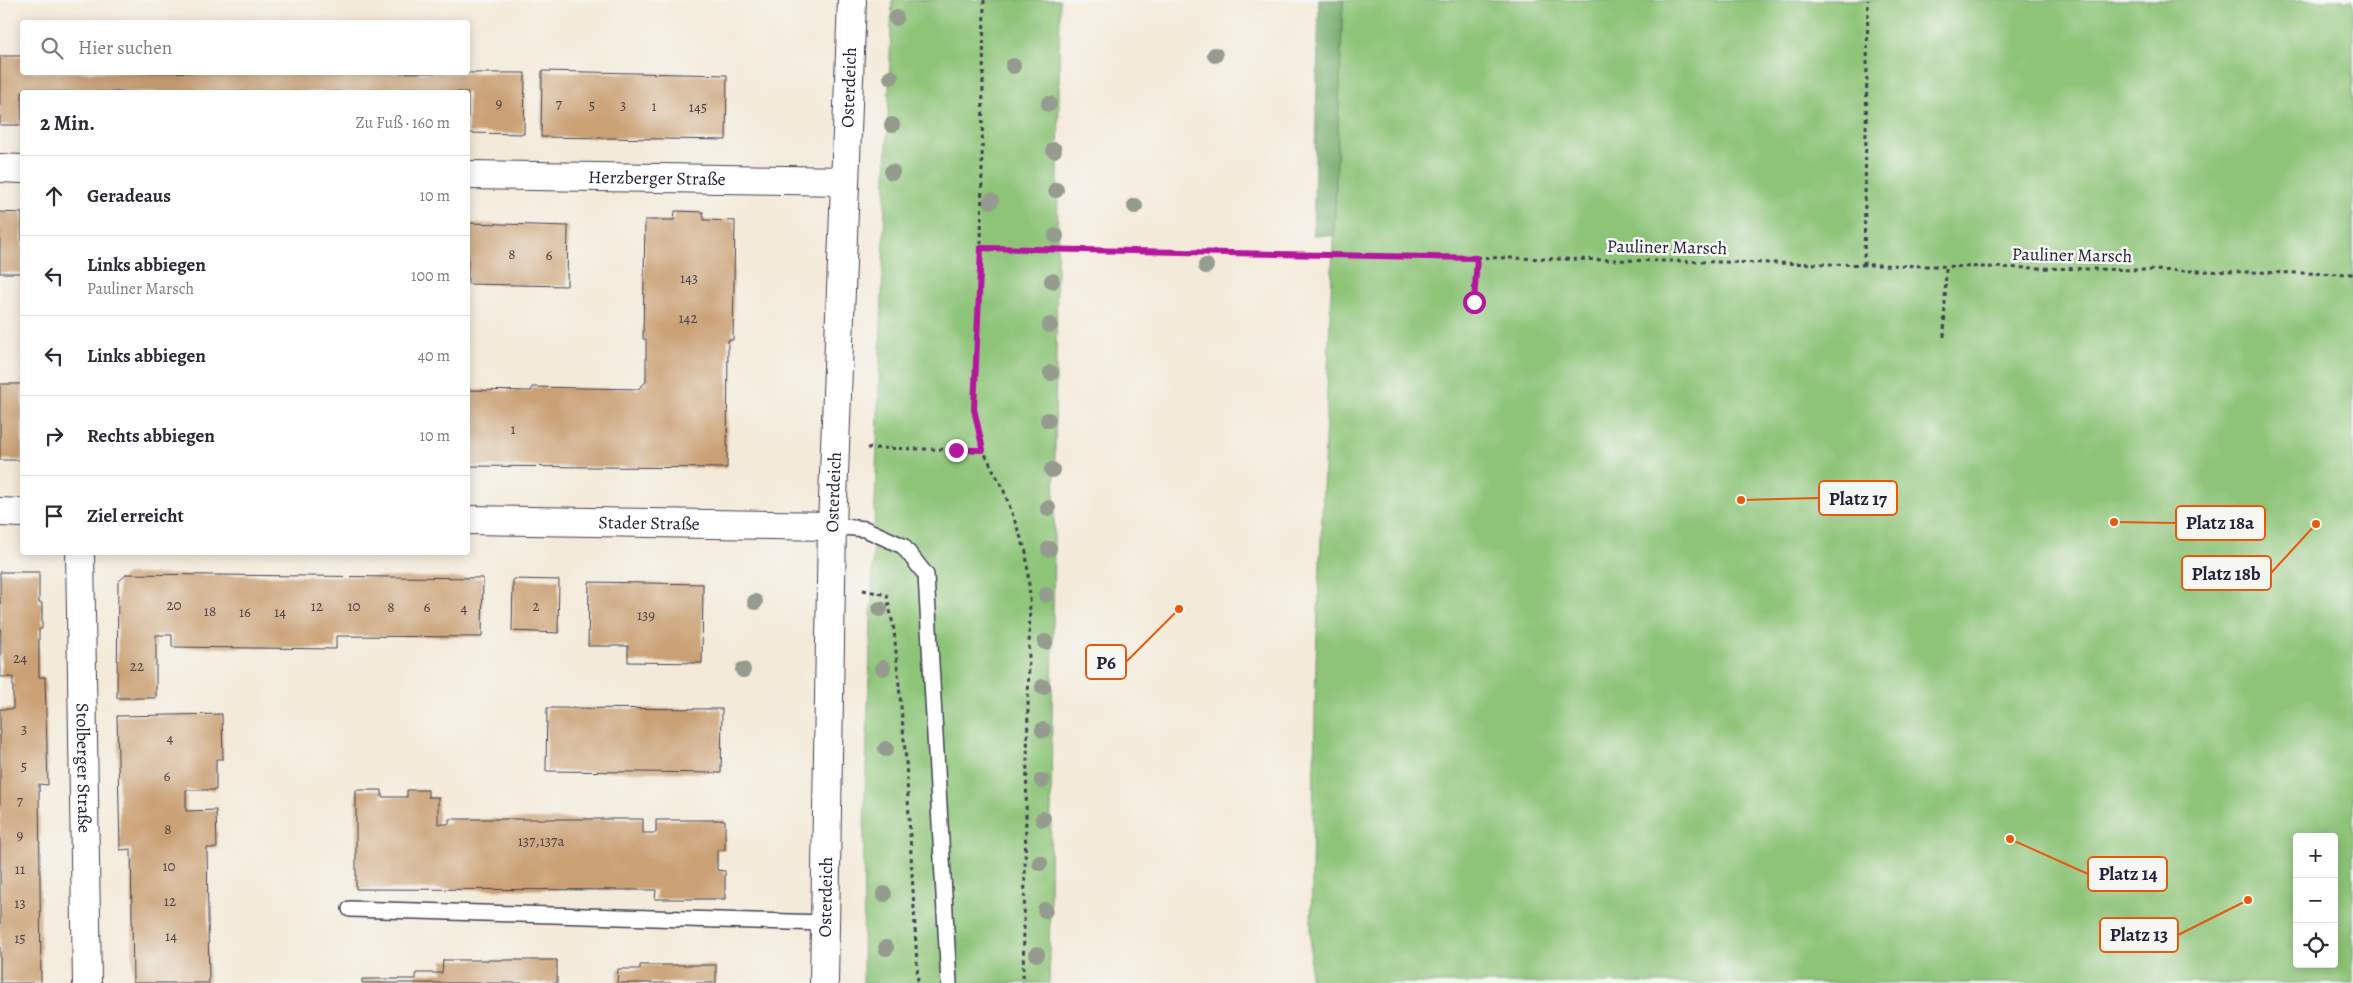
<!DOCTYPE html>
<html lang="de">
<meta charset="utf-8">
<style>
body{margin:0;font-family:Alegreya,serif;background:#f2f2f3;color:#2b2b33}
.controls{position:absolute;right:15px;bottom:15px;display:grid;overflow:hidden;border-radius:5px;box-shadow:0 2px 12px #0003}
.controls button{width:45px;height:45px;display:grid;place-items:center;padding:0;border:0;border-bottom:1px solid #e1e1e2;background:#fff;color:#2b2b33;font:25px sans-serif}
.stop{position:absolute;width:15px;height:15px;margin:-11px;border:4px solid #b5179e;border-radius:50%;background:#fff}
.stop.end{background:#b5179e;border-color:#fff;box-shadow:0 1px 5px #0008}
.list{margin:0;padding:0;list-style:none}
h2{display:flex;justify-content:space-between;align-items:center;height:65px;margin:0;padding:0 20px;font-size:21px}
h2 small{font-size:16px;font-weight:400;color:#7c7c81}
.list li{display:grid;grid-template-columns:32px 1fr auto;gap:15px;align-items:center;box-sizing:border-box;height:80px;padding:0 20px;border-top:1px solid #e1e1e2}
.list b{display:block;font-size:19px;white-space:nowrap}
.list p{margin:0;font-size:16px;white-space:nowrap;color:#7c7c81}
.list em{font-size:16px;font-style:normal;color:#7c7c81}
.icon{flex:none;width:28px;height:28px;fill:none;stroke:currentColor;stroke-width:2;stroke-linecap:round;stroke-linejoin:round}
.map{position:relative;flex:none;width:2353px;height:983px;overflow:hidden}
.search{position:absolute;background:#fff;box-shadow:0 2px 12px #0003;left:20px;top:20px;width:450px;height:55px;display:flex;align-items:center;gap:12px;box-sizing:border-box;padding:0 18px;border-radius:5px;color:#7c7c81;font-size:19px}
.panel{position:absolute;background:#fff;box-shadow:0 2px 12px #0003;left:20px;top:90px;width:450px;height:465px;border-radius:5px}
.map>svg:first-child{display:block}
.green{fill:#8dc478;stroke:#58735a;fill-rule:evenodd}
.forest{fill:#72aa68;stroke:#4a6652}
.building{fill:#caa075}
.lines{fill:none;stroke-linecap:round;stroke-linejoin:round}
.lane-casing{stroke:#424053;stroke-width:18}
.street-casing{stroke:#424053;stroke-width:30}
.secondary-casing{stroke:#424053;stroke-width:30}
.primary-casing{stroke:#424053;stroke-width:30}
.path{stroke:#424053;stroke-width:3;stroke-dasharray:4 4;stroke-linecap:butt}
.lane{stroke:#fff;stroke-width:15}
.street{stroke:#fff;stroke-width:28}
.secondary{stroke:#fff;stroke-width:28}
.primary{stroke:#fff;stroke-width:28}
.tree{fill:#959b8e}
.route{stroke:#b5179e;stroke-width:6}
.labels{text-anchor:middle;stroke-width:5;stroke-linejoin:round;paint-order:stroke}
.number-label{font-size:15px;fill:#4c424a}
.street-label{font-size:18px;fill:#22223b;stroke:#f6f6f2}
.leader{fill:none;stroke:#e8590c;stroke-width:2}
.callout-dot{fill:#e8590c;stroke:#f6f6f2;stroke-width:2}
.callout{fill:#f6f6f2;stroke:#e8590c;stroke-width:2}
.callout-label{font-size:19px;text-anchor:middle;font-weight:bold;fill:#22223b}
</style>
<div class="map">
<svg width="2353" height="983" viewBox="0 0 2353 983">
<rect width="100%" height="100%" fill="#f6f6f2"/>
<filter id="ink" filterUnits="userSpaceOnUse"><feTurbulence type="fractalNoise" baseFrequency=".02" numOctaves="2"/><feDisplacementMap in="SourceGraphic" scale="10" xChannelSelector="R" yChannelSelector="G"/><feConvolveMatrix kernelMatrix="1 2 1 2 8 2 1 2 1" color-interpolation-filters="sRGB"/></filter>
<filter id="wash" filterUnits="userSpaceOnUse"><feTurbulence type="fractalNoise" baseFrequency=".0096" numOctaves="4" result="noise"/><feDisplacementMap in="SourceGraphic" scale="20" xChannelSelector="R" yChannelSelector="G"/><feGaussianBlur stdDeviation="1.12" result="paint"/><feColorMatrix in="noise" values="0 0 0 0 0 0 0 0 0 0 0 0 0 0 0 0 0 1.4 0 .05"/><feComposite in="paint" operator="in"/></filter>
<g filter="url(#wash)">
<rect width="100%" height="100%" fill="#f4ead9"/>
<g class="green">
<polygon points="892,0 1060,0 1049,983 863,983 864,827"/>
<path d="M1343,0H2353V983H1310L1316,662ZM2297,837H2334V964H2297Z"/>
</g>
<polygon class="forest" points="1319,0 1343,0 1334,236 1313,235"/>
<g id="blocks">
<g class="building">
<polygon points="0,56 22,56 22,72 525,73 524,134 468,133 468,92 22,92 22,125 0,125"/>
<polygon points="542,71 727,75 726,140 541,137"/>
<polygon points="675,211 703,212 704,220 735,221 733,340 728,340 727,468 468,466 468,390 532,391 532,387 638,389 646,382 646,339 643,339 645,220 674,220"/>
<polygon points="0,212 22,213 22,273 0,273"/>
<polygon points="468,223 568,226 567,286 468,284"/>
<rect x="0" y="384" width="22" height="76"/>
<polygon points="0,572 39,572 39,603 42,603 42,629 39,629 39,677 45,677 48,785 39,784 41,983 0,983 0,709 13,709 13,677 1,677"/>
<polygon points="127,574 483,578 482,637 336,636 336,649 172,647 172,635 156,635 156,698 117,698 118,582"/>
<polygon points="513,579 559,580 558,633 512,631"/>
<polygon points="589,582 703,584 702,663 628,662 628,646 588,646"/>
<polygon points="547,708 722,709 721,773 546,771"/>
<polygon points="222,714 223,759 216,759 216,790 186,790 186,811 216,810 217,848 207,848 209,983 133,983 131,849 120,850 117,716"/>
<polygon points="356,790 382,790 382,797 407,797 407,790 428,790 428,797 438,797 438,824 449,824 449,819 643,819 643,833 656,833 656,820 725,820 725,850 717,850 717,870 725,871 725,899 655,899 656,890 356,889"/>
<polygon points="443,960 557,960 557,983 362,983 362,979 416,979 416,973 442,973"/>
<polygon points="640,965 716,965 716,983 617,983 618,969 640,969"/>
</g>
</g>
</g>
<g filter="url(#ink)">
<use href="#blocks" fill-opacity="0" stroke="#424053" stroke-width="1"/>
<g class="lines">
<defs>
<g id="lane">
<polyline points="832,526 865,529 903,546 926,575 949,983"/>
<polyline points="350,909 825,923"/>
</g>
<g id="street">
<polyline points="0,168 22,169"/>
<path id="s1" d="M468,175L845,181"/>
<path id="s2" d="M80,552L87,983"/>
</g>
<g id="secondary">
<polyline points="0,512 22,513"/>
<path id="s3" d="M468,520L832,526"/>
</g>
<g id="primary">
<path id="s4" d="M824,983L832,526L852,0"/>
</g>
</defs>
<use href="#lane" class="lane-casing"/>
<use href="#street" class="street-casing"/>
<use href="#secondary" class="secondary-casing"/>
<use href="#primary" class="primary-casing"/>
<g class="path">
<polyline points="984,0 981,248 974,409 983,450 1004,491 1026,552 1030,597 1023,983"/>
<polyline points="981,248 2353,274"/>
<polyline points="1864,265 1868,0"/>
<polyline points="1474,303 1477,258"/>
<polyline points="1944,337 1946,266"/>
<polyline points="867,448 983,450"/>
<polyline points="863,590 887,595 894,630 906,761 918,983"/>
</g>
<use href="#lane" class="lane"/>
<use href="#street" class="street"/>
<use href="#secondary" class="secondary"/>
<use href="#primary" class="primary"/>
</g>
<g class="tree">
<circle cx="896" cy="18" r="8"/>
<circle cx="1215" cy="55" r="8"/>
<circle cx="1013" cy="66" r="8"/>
<circle cx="891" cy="77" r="8"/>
<circle cx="1049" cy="104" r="8"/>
<circle cx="892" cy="125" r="8"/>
<circle cx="1054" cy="150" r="8"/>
<circle cx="892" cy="172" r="8"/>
<circle cx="1056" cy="190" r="8"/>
<circle cx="991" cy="201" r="8"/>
<circle cx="1135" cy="206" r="8"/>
<circle cx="1056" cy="236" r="8"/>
<circle cx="1206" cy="266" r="8"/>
<circle cx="1052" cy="281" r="8"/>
<circle cx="1050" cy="325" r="8"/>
<circle cx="1051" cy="373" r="8"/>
<circle cx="1048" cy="420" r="8"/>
<circle cx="1052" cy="470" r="8"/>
<circle cx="1048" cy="508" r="8"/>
<circle cx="1049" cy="549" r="8"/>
<circle cx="1046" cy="595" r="8"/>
<circle cx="755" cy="602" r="8"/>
<circle cx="880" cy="609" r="8"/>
<circle cx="1045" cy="642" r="8"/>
<circle cx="883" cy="668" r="8"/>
<circle cx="743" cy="670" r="8"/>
<circle cx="1043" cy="687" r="8"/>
<circle cx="1043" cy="730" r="8"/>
<circle cx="886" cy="749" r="8"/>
<circle cx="1042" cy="781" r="8"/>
<circle cx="1043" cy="819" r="8"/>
<circle cx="1040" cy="863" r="8"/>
<circle cx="884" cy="894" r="8"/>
<circle cx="1045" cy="910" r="8"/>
<circle cx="886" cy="948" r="8"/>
<circle cx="1037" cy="954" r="8"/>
</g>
</g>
<g class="lines" filter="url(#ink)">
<polyline class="route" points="956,450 983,450 974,409 981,248 1477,258 1474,302"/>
</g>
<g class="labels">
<g class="number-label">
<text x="499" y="108">9</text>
<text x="559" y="109">7</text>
<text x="592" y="110">5</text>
<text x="623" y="110">3</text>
<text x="654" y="111">1</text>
<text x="698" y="112">145</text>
<text x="512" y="259">8</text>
<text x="549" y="260">6</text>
<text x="689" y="283">143</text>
<text x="688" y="323">142</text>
<text x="513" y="434">1</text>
<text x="174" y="610">20</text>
<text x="317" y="611">12</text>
<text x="354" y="611">10</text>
<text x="536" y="611">2</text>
<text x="391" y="612">8</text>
<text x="427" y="612">6</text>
<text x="464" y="613">4</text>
<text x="210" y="616">18</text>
<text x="245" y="617">16</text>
<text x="280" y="617">14</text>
<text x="646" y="620">139</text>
<text x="20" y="663">24</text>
<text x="137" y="671">22</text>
<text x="24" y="734">3</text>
<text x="170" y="743">4</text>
<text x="24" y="771">5</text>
<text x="167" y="781">6</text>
<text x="20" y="806">7</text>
<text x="168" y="834">8</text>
<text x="20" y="840">9</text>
<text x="541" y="846">137,137a</text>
<text x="169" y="871">10</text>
<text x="20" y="874">11</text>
<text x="170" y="906">12</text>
<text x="20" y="908">13</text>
<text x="171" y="941">14</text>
<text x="20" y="943">15</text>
</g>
<g class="street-label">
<text dy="6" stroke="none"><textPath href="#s4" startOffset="896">Osterdeich</textPath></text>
<text dy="6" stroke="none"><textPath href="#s1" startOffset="189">Herzberger Straße</textPath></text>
<text transform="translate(1667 247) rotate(1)" y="6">Pauliner Marsch</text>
<text transform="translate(2072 255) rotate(1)" y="6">Pauliner Marsch</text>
<text dy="6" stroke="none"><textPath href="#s4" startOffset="491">Osterdeich</textPath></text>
<text dy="6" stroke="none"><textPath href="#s3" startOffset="181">Stader Straße</textPath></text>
<text dy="6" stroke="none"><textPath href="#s2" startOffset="216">Stolberger Straße</textPath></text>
<text dy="6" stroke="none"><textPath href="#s4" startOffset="86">Osterdeich</textPath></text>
</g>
</g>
<path class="leader" d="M1741 500L1819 498M2114 522L2176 523M2316 524L2271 573M1179 609L1126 662M2010 839L2088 874M2248 900L2178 935"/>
<g class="callout-dot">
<circle cx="1741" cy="500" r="5"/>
<circle cx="2114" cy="522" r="5"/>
<circle cx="2316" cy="524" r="5"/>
<circle cx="1179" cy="609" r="5"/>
<circle cx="2010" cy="839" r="5"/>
<circle cx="2248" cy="900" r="5"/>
</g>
<g class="callout">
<rect x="1819" y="481" width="78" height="34" rx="5"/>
<rect x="2176" y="506" width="89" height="34" rx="5"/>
<rect x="2182" y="556" width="89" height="34" rx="5"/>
<rect x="1086" y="645" width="40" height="34" rx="5"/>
<rect x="2088" y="857" width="79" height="34" rx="5"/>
<rect x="2100" y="918" width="78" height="34" rx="5"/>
</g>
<g class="callout-label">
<text x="1858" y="505">Platz 17</text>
<text x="2220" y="529">Platz 18a</text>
<text x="2226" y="580">Platz 18b</text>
<text x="1106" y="669">P6</text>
<text x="2128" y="880">Platz 14</text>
<text x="2139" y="941">Platz 13</text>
</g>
</svg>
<div class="controls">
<button>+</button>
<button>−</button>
<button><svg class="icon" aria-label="locate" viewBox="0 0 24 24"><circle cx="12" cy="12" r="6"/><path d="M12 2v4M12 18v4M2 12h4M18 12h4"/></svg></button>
</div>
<div class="stop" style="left:1474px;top:302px"></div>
<div class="stop end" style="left:956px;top:450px"></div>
<div class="search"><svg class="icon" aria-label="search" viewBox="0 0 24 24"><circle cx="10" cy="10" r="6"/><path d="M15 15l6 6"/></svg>Hier suchen</div>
<section class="panel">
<h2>2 Min.<small>Zu Fuß · 160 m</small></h2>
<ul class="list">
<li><svg class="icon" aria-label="ahead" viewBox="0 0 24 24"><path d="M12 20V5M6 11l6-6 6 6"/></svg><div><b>Geradeaus</b></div><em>10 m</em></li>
<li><svg class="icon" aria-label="left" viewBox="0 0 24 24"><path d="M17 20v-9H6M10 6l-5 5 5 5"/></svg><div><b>Links abbiegen</b><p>Pauliner Marsch</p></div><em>100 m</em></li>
<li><svg class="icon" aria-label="left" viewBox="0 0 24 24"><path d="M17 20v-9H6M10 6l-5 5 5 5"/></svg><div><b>Links abbiegen</b></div><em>40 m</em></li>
<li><svg class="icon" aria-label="right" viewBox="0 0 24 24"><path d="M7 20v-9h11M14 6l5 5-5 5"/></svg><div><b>Rechts abbiegen</b></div><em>10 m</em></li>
<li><svg class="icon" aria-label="arrive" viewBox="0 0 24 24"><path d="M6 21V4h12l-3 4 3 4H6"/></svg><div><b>Ziel erreicht</b></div></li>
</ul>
</section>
</div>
